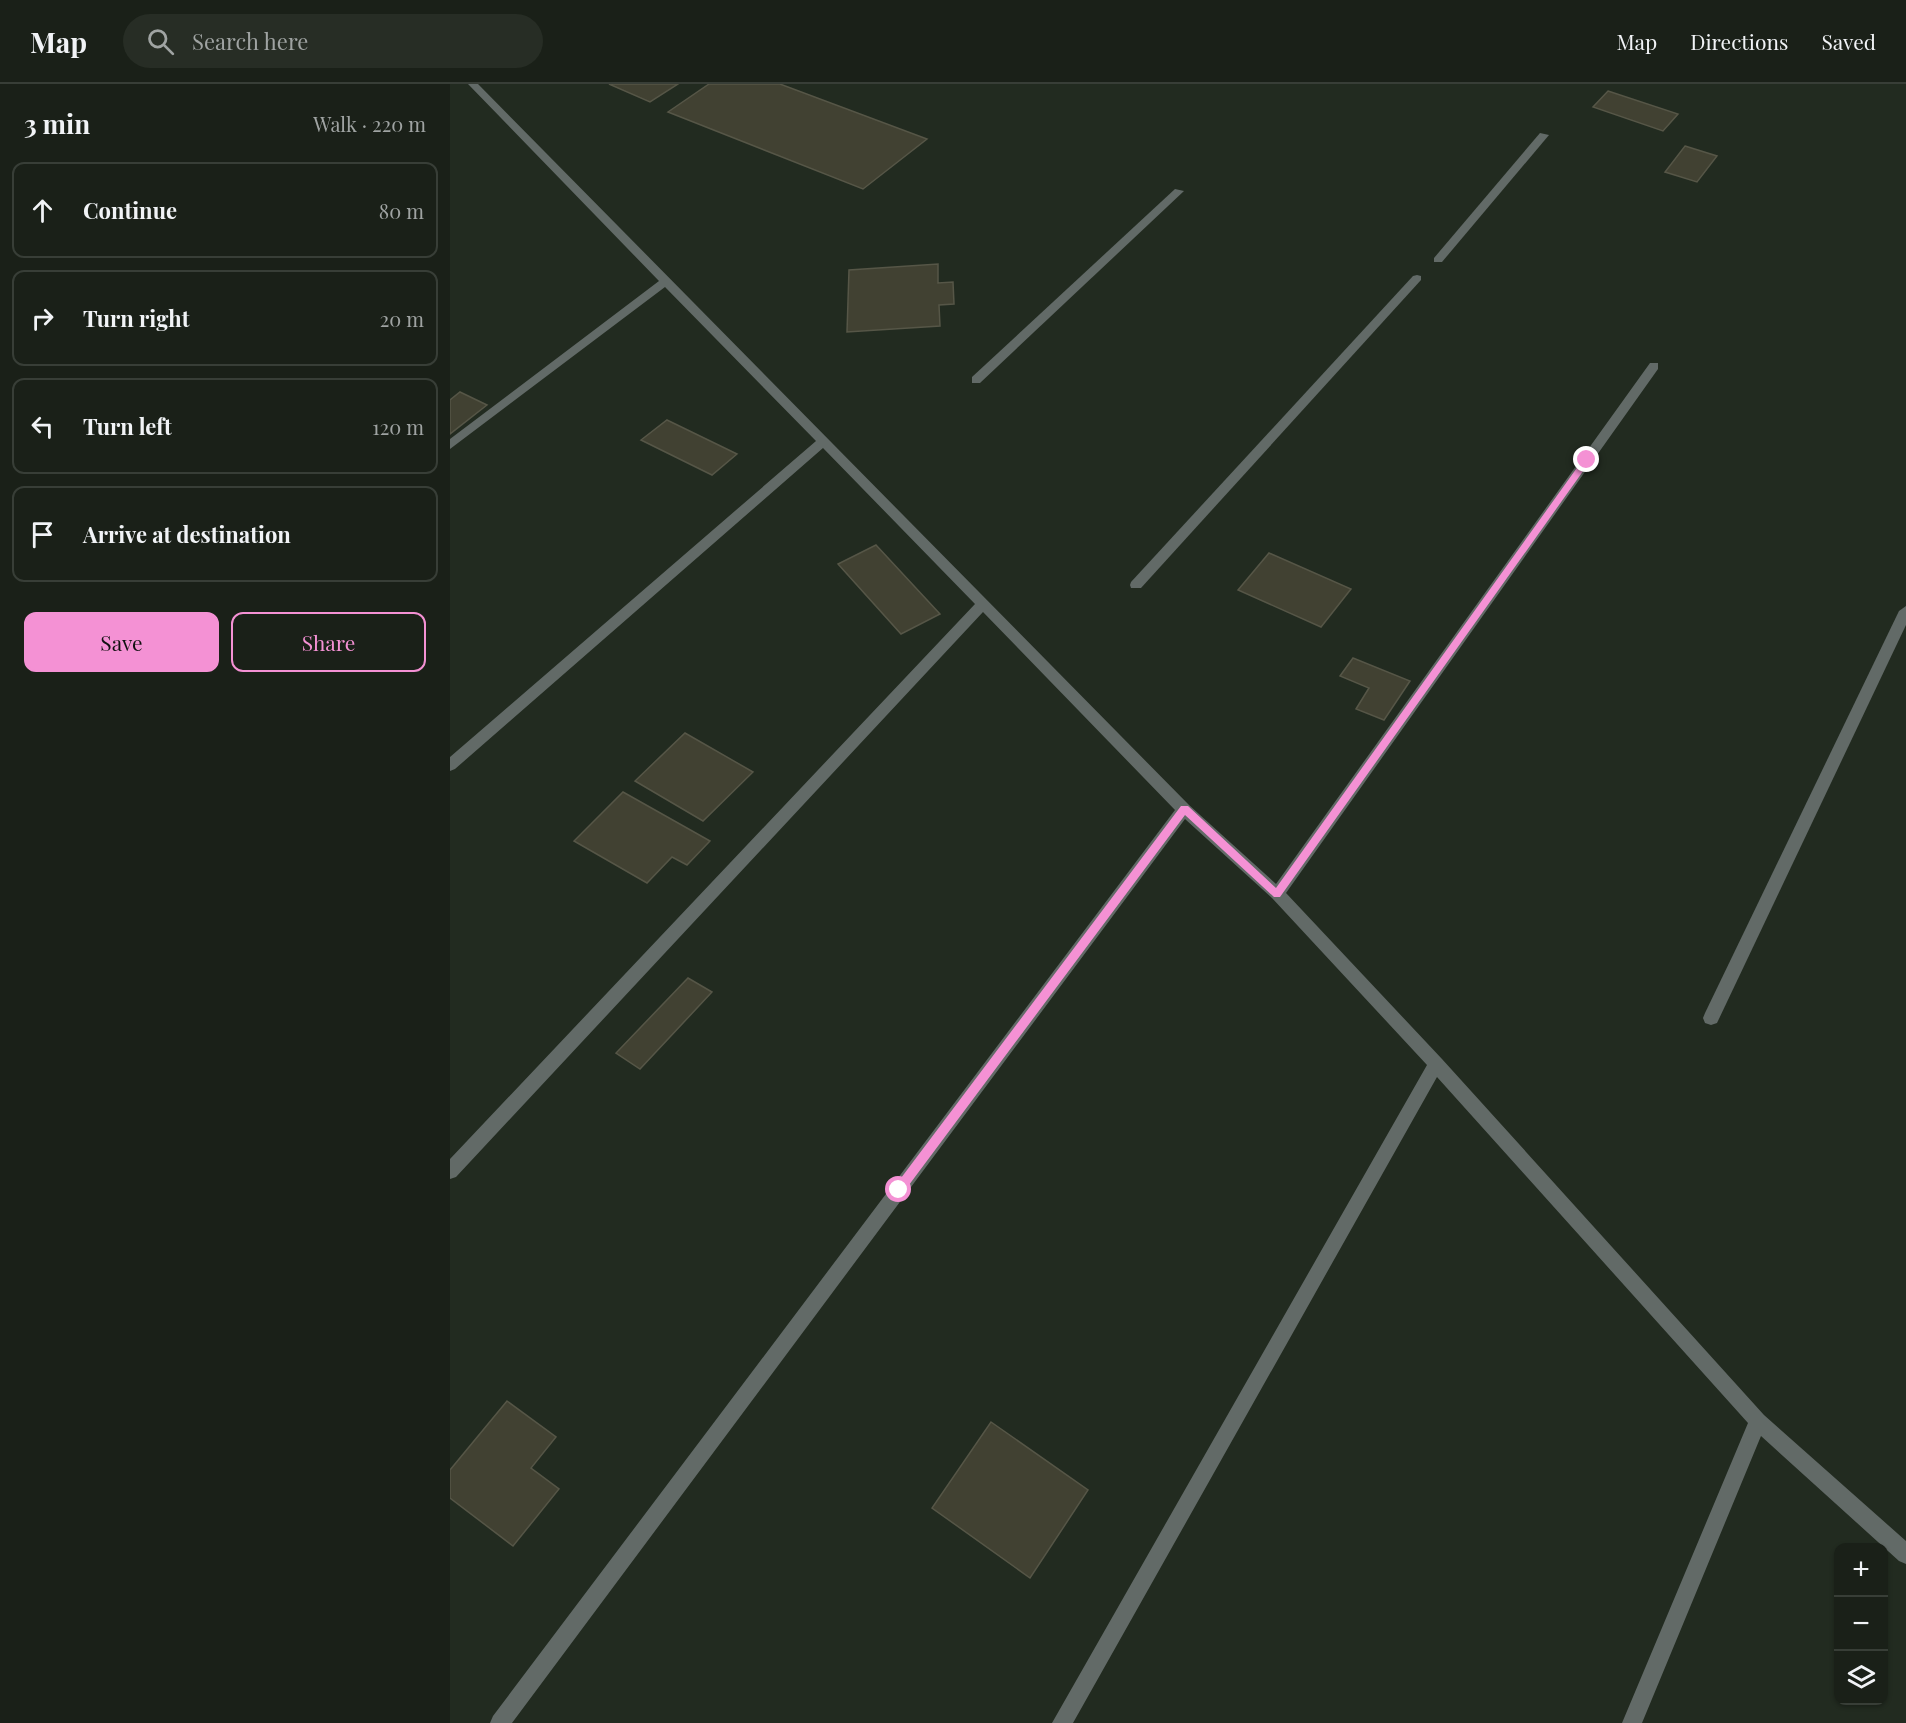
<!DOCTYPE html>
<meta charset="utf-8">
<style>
body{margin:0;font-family:"Playfair Display",serif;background:#272d25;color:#f1f3f6}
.controls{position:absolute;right:18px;bottom:18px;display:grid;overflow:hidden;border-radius:12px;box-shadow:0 2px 4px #0004}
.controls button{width:54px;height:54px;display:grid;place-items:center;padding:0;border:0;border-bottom:2px solid #383e37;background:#1a2018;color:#f1f3f6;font:30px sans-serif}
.stop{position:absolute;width:18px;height:18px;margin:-14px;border:4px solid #f491d4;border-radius:50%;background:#fff}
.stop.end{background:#f491d4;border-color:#fff;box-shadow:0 2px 6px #0008}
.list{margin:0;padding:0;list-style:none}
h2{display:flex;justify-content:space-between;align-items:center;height:78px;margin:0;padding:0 24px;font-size:26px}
h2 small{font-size:20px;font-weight:400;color:#9fa3a2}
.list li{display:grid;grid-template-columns:39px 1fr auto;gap:18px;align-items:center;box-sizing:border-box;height:96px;margin:0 12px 12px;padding:0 12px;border:2px solid #383e37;border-radius:12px}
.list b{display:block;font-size:22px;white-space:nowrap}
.list em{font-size:20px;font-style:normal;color:#9fa3a2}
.actions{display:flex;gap:12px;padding:18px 24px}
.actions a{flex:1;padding:14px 0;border:2px solid #f491d4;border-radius:12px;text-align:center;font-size:21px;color:#f491d4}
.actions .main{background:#f491d4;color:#111}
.icon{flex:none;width:33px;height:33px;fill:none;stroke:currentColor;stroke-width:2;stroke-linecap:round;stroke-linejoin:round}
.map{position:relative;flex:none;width:1456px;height:1639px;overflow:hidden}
header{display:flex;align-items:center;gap:36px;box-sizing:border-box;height:84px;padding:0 30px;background:#1a2018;border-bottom:2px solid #383e37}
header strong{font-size:28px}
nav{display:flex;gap:33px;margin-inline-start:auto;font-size:21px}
.search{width:420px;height:54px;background:#272d25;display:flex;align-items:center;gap:15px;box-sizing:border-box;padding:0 21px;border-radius:33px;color:#9fa3a2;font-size:22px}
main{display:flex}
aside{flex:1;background:#1a2018}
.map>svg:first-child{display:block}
.building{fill:#414132;stroke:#565647;stroke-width:1.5}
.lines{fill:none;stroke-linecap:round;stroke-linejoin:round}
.minor{fill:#626a67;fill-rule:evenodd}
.route{fill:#f491d4}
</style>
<header>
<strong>Map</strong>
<div class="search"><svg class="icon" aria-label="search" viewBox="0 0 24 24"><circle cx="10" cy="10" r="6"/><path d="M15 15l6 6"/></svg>Search here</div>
<nav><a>Map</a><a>Directions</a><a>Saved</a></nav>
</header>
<main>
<aside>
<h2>3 min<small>Walk · 220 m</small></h2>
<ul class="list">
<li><svg class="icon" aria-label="ahead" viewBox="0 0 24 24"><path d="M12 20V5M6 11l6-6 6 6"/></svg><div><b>Continue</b></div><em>80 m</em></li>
<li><svg class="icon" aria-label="right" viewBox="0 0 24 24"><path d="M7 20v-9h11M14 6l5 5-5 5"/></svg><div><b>Turn right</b></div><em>20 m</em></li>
<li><svg class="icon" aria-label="left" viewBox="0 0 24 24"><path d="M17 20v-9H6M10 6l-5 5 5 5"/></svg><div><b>Turn left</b></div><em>120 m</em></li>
<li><svg class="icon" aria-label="arrive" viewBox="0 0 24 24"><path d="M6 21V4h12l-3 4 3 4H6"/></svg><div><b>Arrive at destination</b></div></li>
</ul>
<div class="actions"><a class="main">Save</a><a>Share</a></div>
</aside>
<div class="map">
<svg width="1456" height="1639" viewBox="0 0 1456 1639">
<rect width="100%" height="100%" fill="#222b20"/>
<g class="building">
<polygon points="159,0 228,0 200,18"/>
<polygon points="259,0 330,0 477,55 413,105 218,28"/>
<polygon points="1158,7 1228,30 1213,47 1143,23"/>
<polygon points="1235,62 1267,72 1247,98 1215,88"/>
<polygon points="488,180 488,199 503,198 504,220 489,221 490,242 397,248 399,186"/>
<polygon points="10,308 37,321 0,350 0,316"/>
<polygon points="217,336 287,370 262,391 191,356"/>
<polygon points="426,461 490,530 451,550 388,480"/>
<polygon points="819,469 901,505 871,543 788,506"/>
<polygon points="903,574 960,597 934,636 906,625 919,604 890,592"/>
<polygon points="235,649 303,688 253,737 185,697"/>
<polygon points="173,708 260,757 237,781 222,773 197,799 124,757"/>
<polygon points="238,894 262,908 190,985 166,969"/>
<polygon points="57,1317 106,1353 81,1384 109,1405 63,1462 0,1414 0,1386"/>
<polygon points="541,1338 638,1406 580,1494 482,1424"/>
</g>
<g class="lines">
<g class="minor">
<polygon points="18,0 28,0 739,721 826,800 1200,279 1208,279 1208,285 836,809 992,975 1314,1331 1456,1457 1456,1480 1449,1477 1311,1352 1192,1639 1172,1639 1298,1339 987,993 623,1639 602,1639 977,981 822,814 735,735 62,1639 40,1639 43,1632 725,726 533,528 6,1093 0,1095 0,1075 525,520 373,364 5,685 0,687 0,673 366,357 215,203 0,365 0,355 209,197"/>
<polygon points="1090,49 1099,51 992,178 984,178 984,174"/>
<polygon points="725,105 734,107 530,299 522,299 522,293"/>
<polygon points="967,191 971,192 971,196 691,504 681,504 680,501 681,498 963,192"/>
<polygon points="1456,522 1456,541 1267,939 1261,941 1255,939 1253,934 1255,929 1449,527"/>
</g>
</g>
<polygon class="route" points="1134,374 1141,376 830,813 824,813 735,731 453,1109 445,1109 445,1102 731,722 738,722 826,804"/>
</svg>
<div class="controls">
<button>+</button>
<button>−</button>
<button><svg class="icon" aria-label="layers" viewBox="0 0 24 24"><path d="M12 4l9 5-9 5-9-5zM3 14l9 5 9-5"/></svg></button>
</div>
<div class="stop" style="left:449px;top:1106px"></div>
<div class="stop end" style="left:1137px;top:376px"></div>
</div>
</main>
